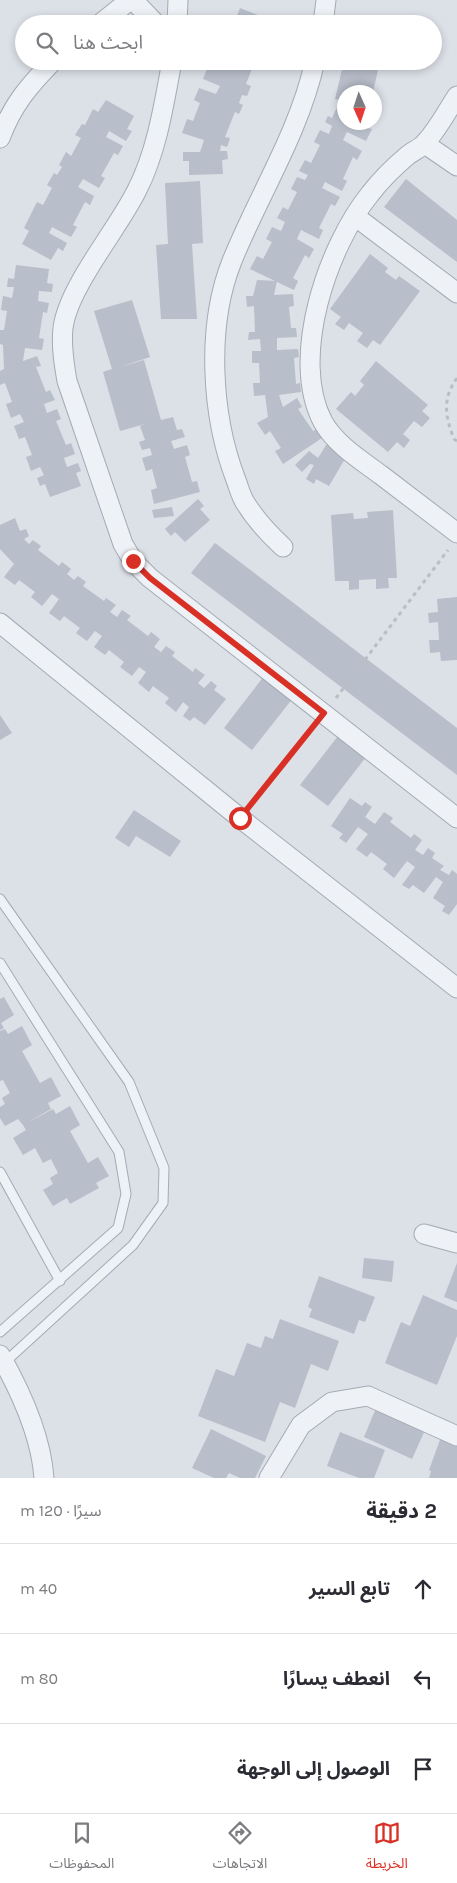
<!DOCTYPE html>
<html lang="ar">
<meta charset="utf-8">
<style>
body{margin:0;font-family:Karla,"Noto Sans Arabic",sans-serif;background:#f7f7f7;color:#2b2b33;direction:rtl}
.compass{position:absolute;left:337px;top:85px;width:45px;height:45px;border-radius:50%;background:#fff;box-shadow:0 2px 8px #0003;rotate:177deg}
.stop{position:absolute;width:15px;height:15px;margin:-11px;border:4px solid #d93025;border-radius:50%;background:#fff}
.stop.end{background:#d93025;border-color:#fff;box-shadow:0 1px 5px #0008}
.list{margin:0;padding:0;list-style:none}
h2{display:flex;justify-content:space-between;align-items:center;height:65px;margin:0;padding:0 20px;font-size:21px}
h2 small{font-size:16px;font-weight:400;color:#7c7c81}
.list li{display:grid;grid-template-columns:32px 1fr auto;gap:15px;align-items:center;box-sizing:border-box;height:90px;padding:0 20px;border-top:1px solid #e1e1e2}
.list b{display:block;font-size:19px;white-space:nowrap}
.list em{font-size:16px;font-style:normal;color:#7c7c81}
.icon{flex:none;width:28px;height:28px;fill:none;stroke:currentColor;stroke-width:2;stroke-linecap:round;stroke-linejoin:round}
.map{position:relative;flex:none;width:457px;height:1478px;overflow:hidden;direction:ltr}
.search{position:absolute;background:#fff;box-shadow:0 2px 8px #0003;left:15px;right:15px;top:15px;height:55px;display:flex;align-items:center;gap:12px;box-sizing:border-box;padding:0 18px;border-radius:28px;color:#7c7c81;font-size:19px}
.sheet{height:335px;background:#fff}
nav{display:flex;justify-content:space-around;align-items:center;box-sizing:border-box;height:70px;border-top:1px solid #e1e1e2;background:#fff;font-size:14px;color:#7c7c81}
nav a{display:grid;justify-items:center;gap:2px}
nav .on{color:#d93025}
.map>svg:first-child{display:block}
.building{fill:#b8beca}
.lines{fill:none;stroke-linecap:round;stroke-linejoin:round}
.service-casing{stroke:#a5aab4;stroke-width:11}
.minor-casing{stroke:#a5aab4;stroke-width:21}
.path{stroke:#b9bec5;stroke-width:3;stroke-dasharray:4 4;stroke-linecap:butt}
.service{stroke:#eef1f5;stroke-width:9}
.minor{stroke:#eef1f5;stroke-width:19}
.route{stroke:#d93025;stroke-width:6}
</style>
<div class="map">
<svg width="457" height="1478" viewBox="0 0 457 1478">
<rect width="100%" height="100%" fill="#dce0e7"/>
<g class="building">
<polygon points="240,8 271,20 270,24 228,24 229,19 235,21"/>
<polygon points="217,61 255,61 246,84 251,86 247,96 242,95 239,103 243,105 239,114 235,112 225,137 230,138 227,147 221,145 220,151 227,151 228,159 222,160 223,174 189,175 189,161 183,161 183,152 200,152 204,140 182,133 187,119 193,121 200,103 194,100 199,88 216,94 220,86 203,79 208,66 214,68"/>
<polygon points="344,61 380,61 373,92 344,92 344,101 335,99"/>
<polygon points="106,100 134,116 127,129 132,131 126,141 109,131 106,137 123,146 118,155 114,153 101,176 105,178 99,188 83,179 78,187 94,196 90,205 85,202 73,225 77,227 71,237 52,227 49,233 67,243 63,251 58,248 51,260 22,244 29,231 24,228 37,202 43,205 52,188 47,185 54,173 57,175 62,167 59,165 66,152 71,156 81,138 75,135 82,124 85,125 93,109 98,112"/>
<polygon points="339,103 344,105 344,122 370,122 368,128 372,129 366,141 347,132 343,140 362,151 357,160 353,157 343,179 347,181 342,191 325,182 322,188 340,197 335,206 331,204 319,228 323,230 319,239 301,230 297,239 314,249 309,258 305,255 293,278 298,281 294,290 250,269 257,256 263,259 272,242 266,239 272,227 281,231 285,222 277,218 283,207 288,210 297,192 291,189 297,177 305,180 308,175 299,171 305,160 311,163 320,145 314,142 320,130 329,134 332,126 325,122 328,116 332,118"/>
<polygon points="406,179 457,220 457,262 384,207"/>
<polygon points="200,181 203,243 192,244 197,319 161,319 156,245 168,244 165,183"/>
<polygon points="370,254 388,268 385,272 396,280 399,276 420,291 380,345 373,340 367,348 357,341 363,333 349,323 344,330 335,324 341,317 330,309"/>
<polygon points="16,265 49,269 47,283 53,284 52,292 39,291 38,301 49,303 47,313 43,312 39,338 44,339 42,350 25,348 23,361 37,356 41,366 36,367 46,392 50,390 55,400 44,404 47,413 57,409 61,419 56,421 66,445 71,443 75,454 64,458 67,467 78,463 81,471 76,473 81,486 50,497 45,484 40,486 37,478 44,475 40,467 31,471 26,457 32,455 25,437 19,439 14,426 24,422 20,414 11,418 6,404 12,402 5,383 0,385 0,371 4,369 3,345 0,344 0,330 4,330 7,311 1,310 3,296 12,298 14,287 7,287 8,278 14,279"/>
<polygon points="257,280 277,281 274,295 293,294 294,306 289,307 291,328 296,328 297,337 277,338 277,350 298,349 299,357 294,358 296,384 300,383 301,392 279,395 283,407 297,398 302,407 298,409 313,431 317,429 322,438 283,464 275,451 281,448 270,431 265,435 257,423 268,417 265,395 254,396 253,383 260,383 259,363 252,363 252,351 261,351 260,339 248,340 249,332 255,332 254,306 247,307 246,296 253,296"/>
<polygon points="132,300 150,357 117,368 144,360 161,420 173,417 177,430 182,429 185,437 171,441 174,449 187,445 190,455 185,457 192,482 197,481 200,492 154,504 151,490 157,488 152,469 146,471 142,458 152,455 150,448 142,450 139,442 145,440 140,426 145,424 120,431 103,372 112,369 94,311"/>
<polygon points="376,361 428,405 422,411 430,418 422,427 414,421 403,434 410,440 404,448 397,442 388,452 336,409 351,392 355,396 364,385 360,381"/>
<polygon points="328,442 336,446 333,450 346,457 329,486 316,479 314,484 306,479 314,465 310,464 302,472 295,465 309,451 318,458"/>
<polygon points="198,499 204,506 200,509 210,520 185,542 175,532 171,536 165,529"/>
<polygon points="172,507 174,516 154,518 152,510"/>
<polygon points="393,510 397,578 388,578 389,588 376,589 376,579 359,580 359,589 349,590 349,581 335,581 331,515 353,513 354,519 368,518 367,512"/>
<polygon points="15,518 20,531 26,529 29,536 24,539 29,544 33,540 41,546 38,550 59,566 62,562 71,569 67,574 74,580 78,576 86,582 83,586 104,601 106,598 116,605 110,612 117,617 122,610 131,616 127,620 148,636 151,632 160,639 154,647 161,652 150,666 166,646 175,652 172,656 193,672 195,668 205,675 198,683 204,688 211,681 217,686 214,690 226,699 205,725 194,717 190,721 183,716 189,707 183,702 176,712 165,703 169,698 153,686 149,692 138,683 146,672 139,667 132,676 120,667 124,662 109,650 105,655 94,647 102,636 95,631 87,641 76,633 80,628 64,616 60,621 49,613 59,599 52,594 42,606 31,597 35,592 19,580 15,585 4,577 14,564 0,549 0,525"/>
<polygon points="215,543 457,728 457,775 191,573"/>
<polygon points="457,597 457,660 441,661 440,652 430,653 429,640 439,640 438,622 429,623 428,613 438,612 437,599"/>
<polygon points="264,676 293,698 252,750 224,728"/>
<polygon points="0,715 12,733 0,740"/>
<polygon points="338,736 366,757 328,806 300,785"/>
<polygon points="350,798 362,806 365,802 372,807 365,817 375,824 384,812 393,818 390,822 411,838 414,834 422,840 415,850 423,855 428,848 435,853 432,858 444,866 440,870 449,875 452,870 457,874 457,904 449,915 442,911 445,906 433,898 443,882 436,877 424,893 413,885 409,889 402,885 415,867 407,861 394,878 383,869 387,864 371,852 367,857 356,849 368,834 358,827 346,843 339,838 343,834 331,826"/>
<polygon points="134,810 181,841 170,857 136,836 129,847 115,838"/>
<polygon points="4,997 14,1015 1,1023 4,1028 0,1030 0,999"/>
<polygon points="22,1026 32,1045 22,1051 40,1083 51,1077 61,1096 48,1103 51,1109 27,1123 53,1109 56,1114 70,1106 80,1125 70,1131 88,1163 98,1157 109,1176 96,1183 99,1188 70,1204 67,1198 53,1206 43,1190 53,1184 50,1178 58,1173 51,1159 43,1163 35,1148 23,1155 13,1138 26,1130 23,1125 18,1119 5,1126 0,1118 0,1107 5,1104 2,1098 10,1093 3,1080 0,1081 0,1031 5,1029 8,1034"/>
<polygon points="364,1258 394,1261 392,1282 362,1278"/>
<polygon points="457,1263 457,1302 444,1297"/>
<polygon points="319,1276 375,1297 365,1322 359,1320 354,1334 309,1317 312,1309 308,1307"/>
<polygon points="423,1295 457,1310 457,1336 437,1385 385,1363 401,1322 410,1326"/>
<polygon points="280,1319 339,1341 328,1371 311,1364 295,1408 280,1402 265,1442 198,1416 216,1369 234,1376 247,1343 261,1348 265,1336 273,1339"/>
<polygon points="376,1408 425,1430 412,1459 364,1437"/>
<polygon points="211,1429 266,1456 255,1478 240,1478 229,1473 226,1478 214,1478 192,1468"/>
<polygon points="340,1432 385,1450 374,1478 359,1478 327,1466"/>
<polygon points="441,1437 457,1443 457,1478 429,1478 431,1471 429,1470"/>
</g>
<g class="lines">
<defs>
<g id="service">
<polyline points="0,899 129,1082 164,1168 163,1203 133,1245 4,1363"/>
<polyline points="0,963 119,1152 126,1194 118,1228 0,1332"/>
<polyline points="0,1172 60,1281"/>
</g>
<g id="minor">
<polyline points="133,0 156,24"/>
<polyline points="100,24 130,0"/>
<polyline points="177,24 178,0"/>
<polyline points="323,24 326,0"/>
<path d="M172,61C164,104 157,151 137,190C118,229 68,287 63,328C61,346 64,364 67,381L123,544L133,561L150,578L457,818"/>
<path d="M457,96C447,111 438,129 425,143C421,148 413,151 407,156C394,167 380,181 370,194C328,246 289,358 323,422C336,445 361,460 381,475C407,495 432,514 457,533"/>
<path d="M0,138C13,104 28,87 53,61"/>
<polyline points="425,144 457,166"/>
<polyline points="356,217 457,293"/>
<path d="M283,547C269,534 256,520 246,504C241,497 239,488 236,480C211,415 206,326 232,261C259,194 299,133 315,61"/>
<polyline points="0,623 240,818 457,988"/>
<polyline points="424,1234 457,1243"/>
<path d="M0,1355C21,1392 41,1435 44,1478"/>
<polyline points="269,1478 301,1425 332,1402 368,1396 457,1436"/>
</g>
</defs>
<use href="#service" class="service-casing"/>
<use href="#minor" class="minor-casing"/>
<g class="path">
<path d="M457,378C442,399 445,416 454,439L457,441"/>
<polyline points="336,698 448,550"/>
<polyline points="251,804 312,729"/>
</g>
<use href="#service" class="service"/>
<use href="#minor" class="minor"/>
</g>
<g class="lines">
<polyline class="route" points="133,561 150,578 324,713 240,818"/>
</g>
</svg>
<svg class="compass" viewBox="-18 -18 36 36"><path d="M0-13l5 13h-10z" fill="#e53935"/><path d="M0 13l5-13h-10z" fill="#7c7c81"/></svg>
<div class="stop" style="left:240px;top:818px"></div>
<div class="stop end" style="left:133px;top:561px"></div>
<div class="search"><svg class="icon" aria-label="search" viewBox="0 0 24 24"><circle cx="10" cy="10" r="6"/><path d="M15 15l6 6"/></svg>ابحث هنا</div>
</div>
<section class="sheet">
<h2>2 دقيقة<small>سيرًا · 120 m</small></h2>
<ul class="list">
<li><svg class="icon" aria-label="ahead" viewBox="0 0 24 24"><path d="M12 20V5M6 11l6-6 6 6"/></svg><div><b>تابع السير</b></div><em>40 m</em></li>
<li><svg class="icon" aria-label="left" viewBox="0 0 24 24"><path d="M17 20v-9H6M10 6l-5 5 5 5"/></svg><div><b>انعطف يسارًا</b></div><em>80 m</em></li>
<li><svg class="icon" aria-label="arrive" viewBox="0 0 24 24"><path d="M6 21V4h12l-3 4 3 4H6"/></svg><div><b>الوصول إلى الوجهة</b></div></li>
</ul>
</section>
<nav>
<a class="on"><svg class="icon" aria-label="map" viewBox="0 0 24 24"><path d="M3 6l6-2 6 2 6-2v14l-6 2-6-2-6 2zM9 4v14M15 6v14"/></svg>الخريطة</a>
<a><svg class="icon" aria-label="directions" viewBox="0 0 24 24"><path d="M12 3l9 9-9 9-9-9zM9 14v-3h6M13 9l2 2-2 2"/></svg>الاتجاهات</a>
<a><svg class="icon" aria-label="saved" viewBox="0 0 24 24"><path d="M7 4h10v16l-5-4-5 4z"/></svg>المحفوظات</a>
</nav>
